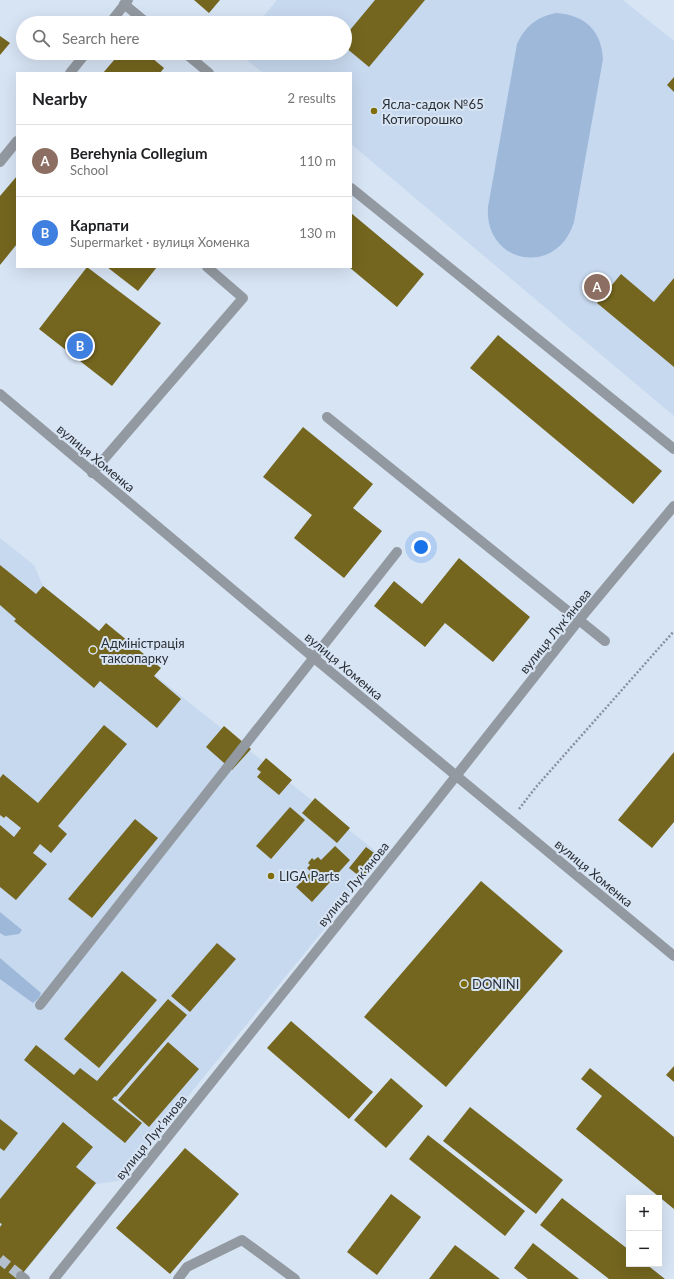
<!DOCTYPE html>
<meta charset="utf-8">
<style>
body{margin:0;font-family:Lato,sans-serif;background:#f2f2f2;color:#202124}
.controls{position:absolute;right:12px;bottom:12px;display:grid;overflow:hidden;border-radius:0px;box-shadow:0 4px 16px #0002}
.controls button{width:36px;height:36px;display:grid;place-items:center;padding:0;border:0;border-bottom:1px solid #e0e0e0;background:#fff;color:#202124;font:20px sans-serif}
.you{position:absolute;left:421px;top:547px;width:14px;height:14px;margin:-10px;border:3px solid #fff;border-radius:50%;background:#1a73e8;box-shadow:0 0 0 6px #1a73e833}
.badge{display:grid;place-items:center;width:26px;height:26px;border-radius:50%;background:#ea580c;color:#fff;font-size:13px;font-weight:700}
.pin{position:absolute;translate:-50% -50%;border:2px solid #fff;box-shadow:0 1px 4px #0006}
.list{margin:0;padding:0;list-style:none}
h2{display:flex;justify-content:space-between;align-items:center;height:52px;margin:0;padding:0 16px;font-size:17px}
h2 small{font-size:13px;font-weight:400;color:#757577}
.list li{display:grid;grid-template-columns:26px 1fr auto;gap:12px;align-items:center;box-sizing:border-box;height:72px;padding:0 16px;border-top:1px solid #e0e0e0}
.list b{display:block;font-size:15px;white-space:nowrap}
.list p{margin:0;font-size:13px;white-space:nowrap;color:#757577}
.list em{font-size:13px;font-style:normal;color:#757577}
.icon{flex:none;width:22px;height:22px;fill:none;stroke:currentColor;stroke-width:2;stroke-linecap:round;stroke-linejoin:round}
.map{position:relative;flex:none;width:674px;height:1279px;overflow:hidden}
.search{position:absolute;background:#fff;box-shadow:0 4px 16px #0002;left:16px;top:16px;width:336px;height:44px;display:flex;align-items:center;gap:10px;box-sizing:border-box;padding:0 14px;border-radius:22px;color:#757577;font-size:15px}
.panel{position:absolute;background:#fff;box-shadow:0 4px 16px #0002;left:16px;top:72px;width:336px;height:196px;border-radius:0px}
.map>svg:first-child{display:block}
.built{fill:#c7d9ef}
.green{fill:#9eb8da}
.building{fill:#74661f}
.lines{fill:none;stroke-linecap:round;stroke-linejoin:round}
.minor-tunnel{stroke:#b5c0ce;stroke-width:10;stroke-dasharray:10 5;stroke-linecap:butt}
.path{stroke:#87909c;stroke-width:2.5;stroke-dasharray:2 2;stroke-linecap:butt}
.minor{stroke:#9399a0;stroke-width:10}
.poi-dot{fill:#806e0b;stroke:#d7e4f4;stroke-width:1.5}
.labels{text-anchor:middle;stroke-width:4;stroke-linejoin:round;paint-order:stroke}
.poi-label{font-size:13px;fill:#2b2f36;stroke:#d7e4f4;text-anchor:start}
.street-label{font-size:13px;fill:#2b2f36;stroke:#d7e4f4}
</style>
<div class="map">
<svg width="674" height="1279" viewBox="0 0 674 1279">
<rect width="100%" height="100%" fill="#d7e4f4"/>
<g class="built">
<polygon points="277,0 623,0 674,41 674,416 351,144 351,73 263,73 238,53 345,53 345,23 258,23"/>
<polygon points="0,538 34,565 43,586 383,857 119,1181 96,1184 19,1279 0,1279"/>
</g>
<g class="green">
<path d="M556,13C585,15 601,30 603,59L574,222C557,278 484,264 488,207L517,44C525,26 537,17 556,13Z"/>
<polygon points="0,912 22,930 19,934 5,936 0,933"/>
<polygon points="0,958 41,993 39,998 33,1003 0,979"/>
</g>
<g class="building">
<polygon points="194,0 220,0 209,13"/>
<polygon points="375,0 425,0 369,67 345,47 345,36"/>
<polygon points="0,36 10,43 0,55"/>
<polygon points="120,53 146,53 164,68 160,73 103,73"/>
<polygon points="674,77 674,92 667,85"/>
<polygon points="17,176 17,244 0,265 0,196"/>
<polygon points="351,213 424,274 397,307 349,267 351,267"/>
<polygon points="87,267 161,323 112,386 39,329"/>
<polygon points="107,267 157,267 138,291"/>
<polygon points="621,274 654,302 674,278 674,367 597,303"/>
<polygon points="498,335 662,471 633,504 470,368"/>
<polygon points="303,427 373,484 353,508 382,531 344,578 294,538 312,515 263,477"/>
<polygon points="459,558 530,617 493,662 445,623 425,647 374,606 394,581 422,604"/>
<polygon points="0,565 36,594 43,586 99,631 106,623 161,668 154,676 181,699 157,728 100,681 94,688 14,621 16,619 0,605"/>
<polygon points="104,725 127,744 58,826 67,834 51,853 40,844 33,853 47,864 16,900 0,887 0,825 14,837 21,828 6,816 4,818 0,815 0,778 3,774 38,803"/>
<polygon points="224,726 251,749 232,770 206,747"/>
<polygon points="674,752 674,822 652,848 618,820"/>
<polygon points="266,758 292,780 279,795 257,777 261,772 257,769"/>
<polygon points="315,798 350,828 337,843 302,813"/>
<polygon points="290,807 305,820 271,859 256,846"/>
<polygon points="135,819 158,838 92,918 68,899"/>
<polygon points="335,846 350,860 312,902 296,887 311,872 307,868 310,865 308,863 312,858 314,860 318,857 321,860"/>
<polygon points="366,847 381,858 364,880 349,868"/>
<polygon points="481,881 563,951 446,1087 364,1017"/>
<polygon points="217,943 236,959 190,1012 171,996"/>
<polygon points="122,971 157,1000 99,1068 64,1039"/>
<polygon points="168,999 187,1015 116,1097 115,1096 112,1099 142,1123 125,1143 24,1060 36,1045 74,1075 80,1068 97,1081"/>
<polygon points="291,1021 373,1092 349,1119 267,1048"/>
<polygon points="168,1042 199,1069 149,1127 118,1100"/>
<polygon points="674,1066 674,1082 666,1075"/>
<polygon points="590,1068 674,1137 674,1209 576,1129 602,1096 581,1079"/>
<polygon points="391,1078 423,1106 386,1148 354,1120"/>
<polygon points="470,1107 563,1180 536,1214 443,1141"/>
<polygon points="0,1119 18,1133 4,1151 0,1148"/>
<polygon points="63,1122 93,1147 76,1167 96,1183 18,1279 0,1279 0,1227 2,1224 0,1223 0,1199"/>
<polygon points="428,1135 525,1211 505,1236 409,1159"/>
<polygon points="185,1148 239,1194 170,1274 116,1228"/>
<polygon points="391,1194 421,1217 377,1275 347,1252"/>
<polygon points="562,1198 629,1250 629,1264 646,1264 665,1279 609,1279 540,1225"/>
<polygon points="533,1243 579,1279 528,1279 514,1268"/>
<polygon points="455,1245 500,1279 429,1279"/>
</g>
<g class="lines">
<polyline class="minor-tunnel" points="0,1259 21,1276"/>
<polyline class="path" points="519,809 536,787 674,631"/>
<g class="minor">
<polyline points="124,4 147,23"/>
<polyline points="110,23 128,0"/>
<polyline points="185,53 209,73"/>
<polyline points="70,73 86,53"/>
<polyline points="0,162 17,141"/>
<polyline points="351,188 674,449"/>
<polyline points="0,394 314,658 674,956"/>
<polyline points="327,417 605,641"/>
<polyline points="92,473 243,298 207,267"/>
<polyline points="40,1005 397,552"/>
<polyline points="21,1276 25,1279"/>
<polyline points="54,1279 430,809 579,620 674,506"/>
<polyline points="178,1279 187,1267 242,1240 295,1279"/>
</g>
</g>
<g class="poi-dot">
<circle cx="374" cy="111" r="4"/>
<circle cx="93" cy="650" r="4"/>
<circle cx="271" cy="876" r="4"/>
<circle cx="464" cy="984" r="4"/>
</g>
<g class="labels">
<g class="poi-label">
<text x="382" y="109">Ясла-садок №65<tspan x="382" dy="15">Котигорошко</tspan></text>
<text x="101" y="648">Адміністрація<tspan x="101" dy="15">таксопарку</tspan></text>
<text x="279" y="881">LIGA Parts</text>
<text x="472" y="989">DONINI</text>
</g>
<g class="street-label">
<text transform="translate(96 458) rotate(40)" y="5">вулиця Хоменка</text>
<text transform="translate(555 631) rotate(-51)" y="5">вулиця Лукʼянова</text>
<text transform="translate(344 666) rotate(40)" y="5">вулиця Хоменка</text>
<text transform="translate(594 873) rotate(40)" y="5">вулиця Хоменка</text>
<text transform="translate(353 884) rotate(-51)" y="5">вулиця Лукʼянова</text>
<text transform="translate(151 1137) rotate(-51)" y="5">вулиця Лукʼянова</text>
</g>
</g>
</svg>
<div class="controls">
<button>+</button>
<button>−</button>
</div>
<div class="you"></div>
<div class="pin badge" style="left:597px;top:287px;background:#8d6e63">A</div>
<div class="pin badge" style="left:80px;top:346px;background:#3f7fe0">B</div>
<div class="search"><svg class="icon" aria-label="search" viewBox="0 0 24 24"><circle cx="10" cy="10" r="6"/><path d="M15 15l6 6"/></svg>Search here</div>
<section class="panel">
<h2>Nearby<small>2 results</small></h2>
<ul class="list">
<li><span class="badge" style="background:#8d6e63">A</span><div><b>Berehynia Collegium</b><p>School</p></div><em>110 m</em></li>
<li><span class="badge" style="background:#3f7fe0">B</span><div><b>Карпати</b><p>Supermarket · вулиця Хоменка</p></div><em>130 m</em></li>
</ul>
</section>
</div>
